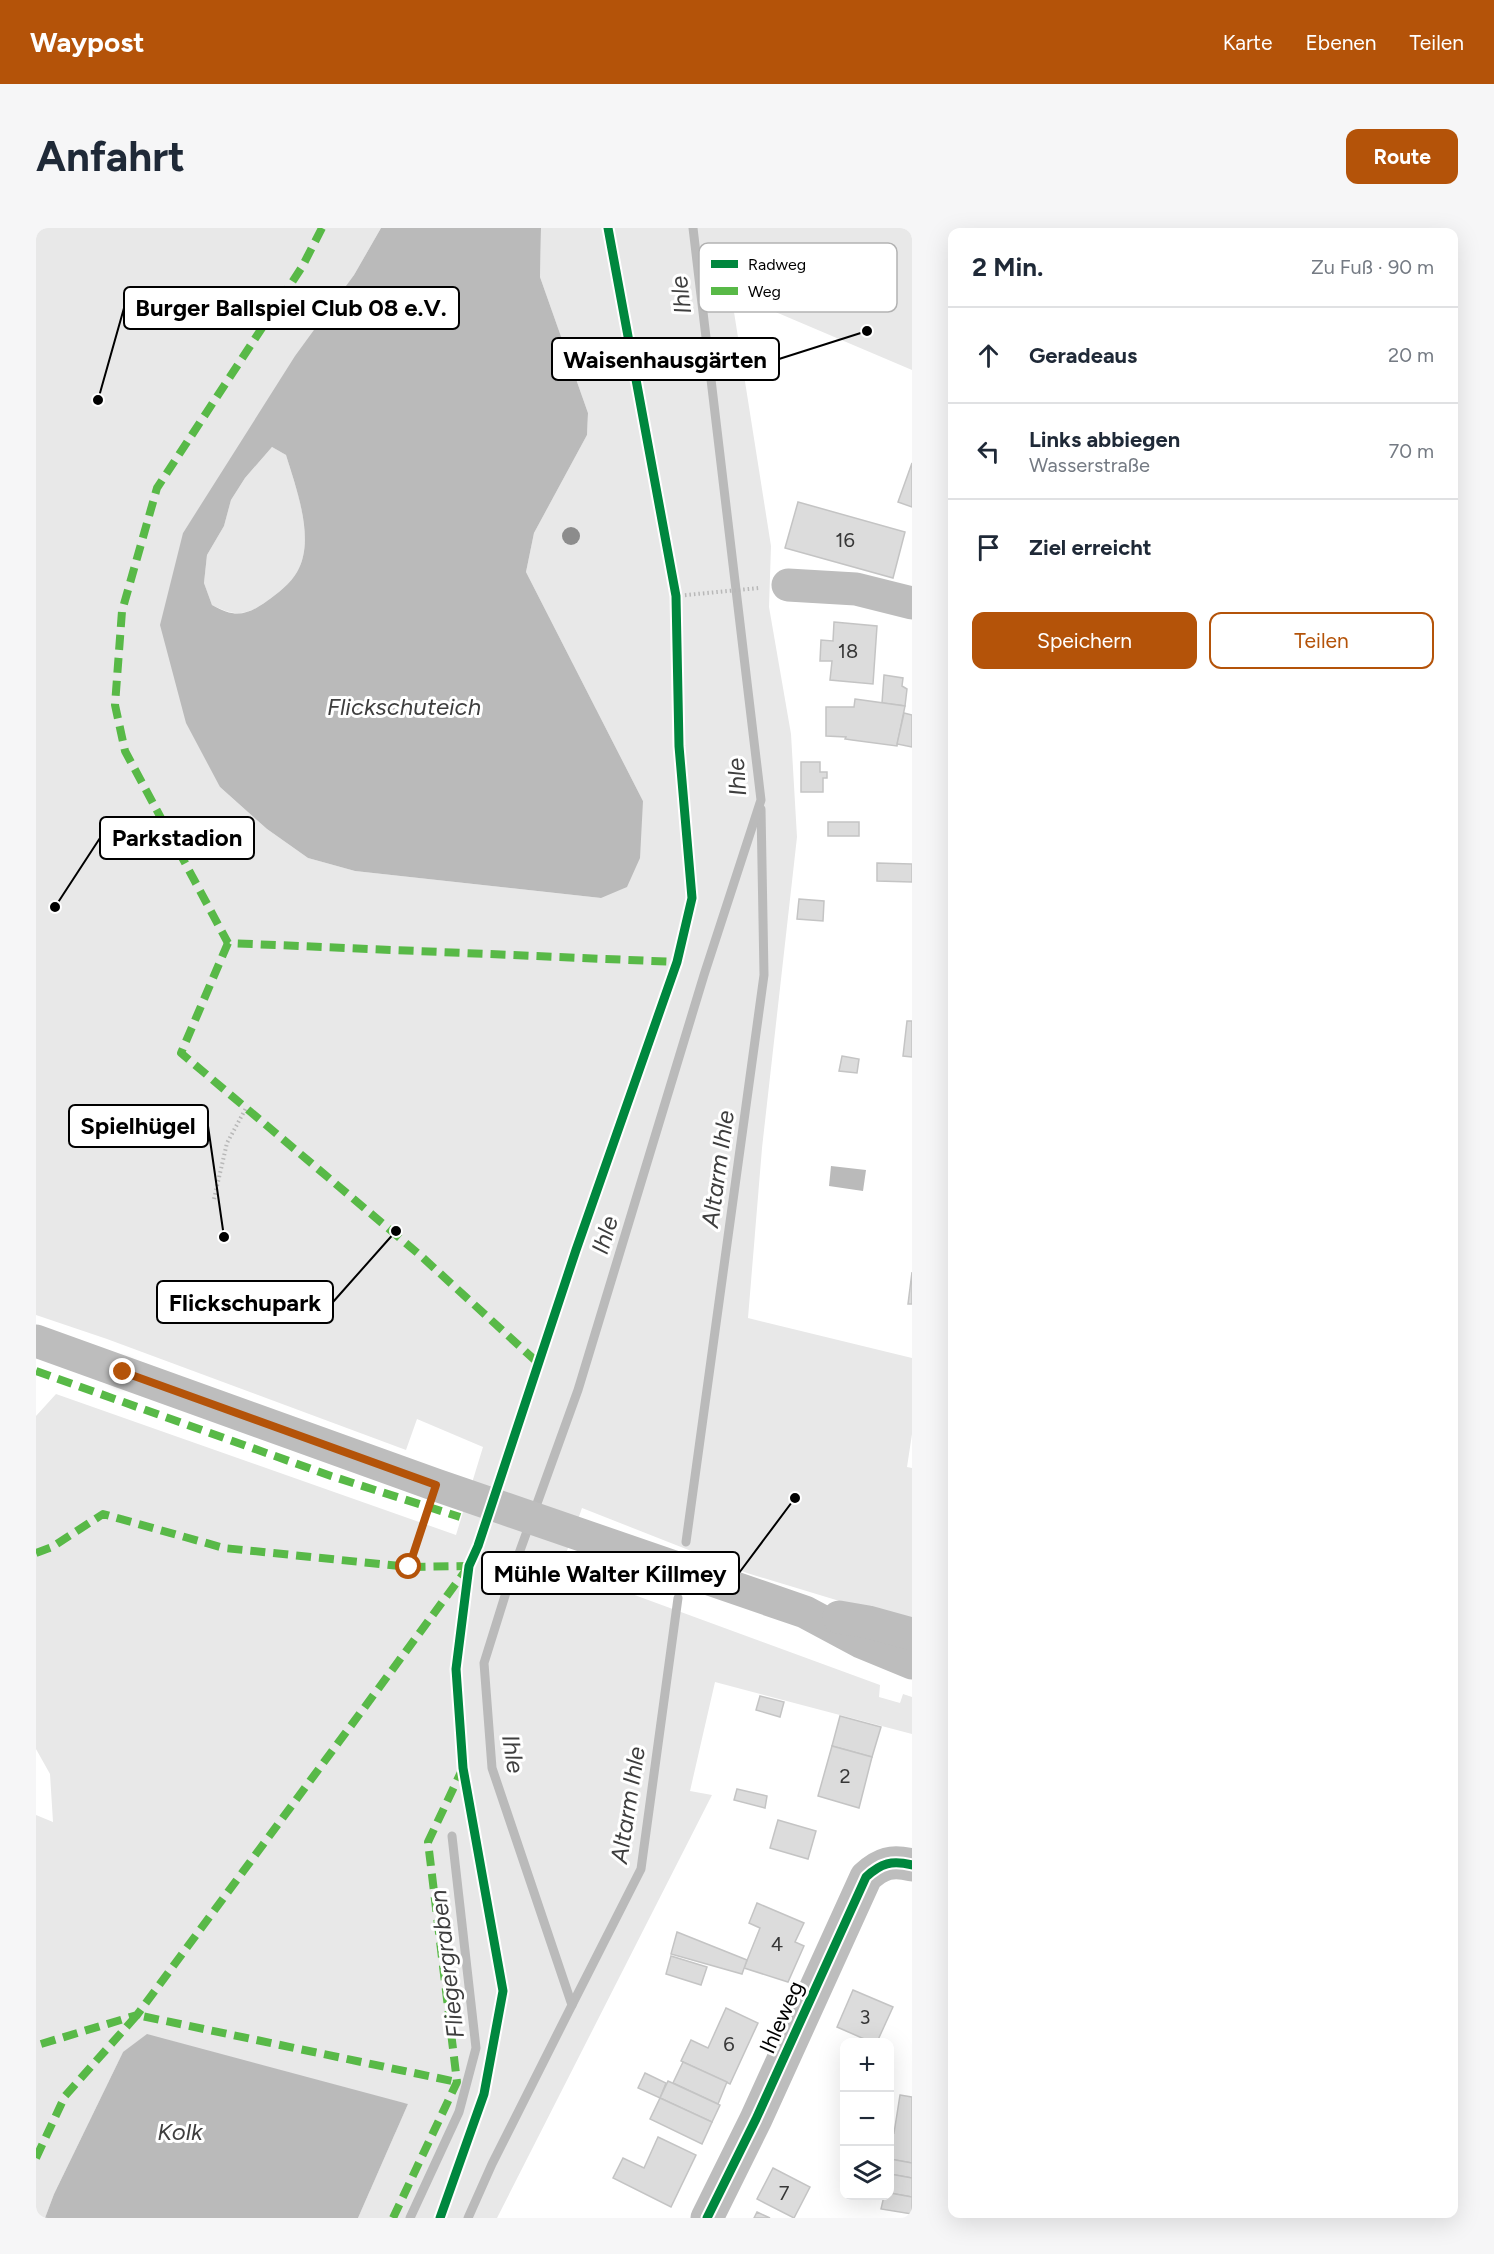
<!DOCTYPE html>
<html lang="de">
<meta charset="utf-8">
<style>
body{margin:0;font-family:Figtree,sans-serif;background:#f6f6f7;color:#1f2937}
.controls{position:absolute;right:18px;bottom:18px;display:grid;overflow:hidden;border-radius:12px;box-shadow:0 6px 24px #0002}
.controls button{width:54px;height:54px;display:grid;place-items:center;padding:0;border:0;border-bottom:2px solid #e0e1e3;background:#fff;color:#1f2937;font:30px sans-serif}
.stop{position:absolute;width:18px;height:18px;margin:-14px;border:4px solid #b45309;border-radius:50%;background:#fff}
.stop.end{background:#b45309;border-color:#fff;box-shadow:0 2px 6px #0008}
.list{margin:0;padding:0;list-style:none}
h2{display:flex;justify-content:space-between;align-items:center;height:78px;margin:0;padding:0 24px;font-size:26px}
h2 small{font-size:20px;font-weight:400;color:#747a83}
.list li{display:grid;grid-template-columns:39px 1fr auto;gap:18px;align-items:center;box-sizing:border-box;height:96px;padding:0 24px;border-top:2px solid #e0e1e3}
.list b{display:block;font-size:22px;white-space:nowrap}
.list p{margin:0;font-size:20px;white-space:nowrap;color:#747a83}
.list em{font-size:20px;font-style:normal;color:#747a83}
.actions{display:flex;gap:12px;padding:18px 24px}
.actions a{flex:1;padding:14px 0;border:2px solid #b45309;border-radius:12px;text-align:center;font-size:21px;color:#b45309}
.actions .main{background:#b45309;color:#fff}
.icon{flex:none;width:33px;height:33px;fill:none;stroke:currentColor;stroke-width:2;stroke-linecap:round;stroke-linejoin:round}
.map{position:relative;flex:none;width:876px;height:1990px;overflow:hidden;border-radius:12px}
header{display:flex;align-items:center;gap:36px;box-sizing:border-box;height:84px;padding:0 30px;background:#b45309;color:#fff}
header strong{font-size:28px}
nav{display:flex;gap:33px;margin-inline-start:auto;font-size:21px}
.intro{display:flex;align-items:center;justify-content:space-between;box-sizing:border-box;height:144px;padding:0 36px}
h1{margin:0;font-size:42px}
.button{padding:15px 27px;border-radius:12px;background:#b45309;color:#fff;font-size:21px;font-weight:700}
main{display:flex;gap:36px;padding:0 36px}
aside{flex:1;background:#fff;border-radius:12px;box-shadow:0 6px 24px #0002}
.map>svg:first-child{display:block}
.green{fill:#e8e8e8}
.water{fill:#bababa;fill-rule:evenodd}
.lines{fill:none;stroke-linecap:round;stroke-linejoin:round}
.stream{stroke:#bababa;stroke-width:9}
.building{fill:#dcdcdc;stroke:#c4c4c4;stroke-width:1.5}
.path{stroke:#b8b8b8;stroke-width:4;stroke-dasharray:1.5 3;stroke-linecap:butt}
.minor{stroke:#bdbdbd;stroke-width:33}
.primary{stroke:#bdbdbd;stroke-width:33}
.quiet{stroke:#58b947;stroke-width:8;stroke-dasharray:15 8;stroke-linecap:butt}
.cycleway-casing{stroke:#fff;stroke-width:13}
.cycleway{stroke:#00873e;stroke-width:9}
.tree{fill:#8c8c8c}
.route{stroke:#b45309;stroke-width:8}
.labels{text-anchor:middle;stroke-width:6;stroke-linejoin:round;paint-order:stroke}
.number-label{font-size:20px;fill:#373737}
.street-label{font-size:22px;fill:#000;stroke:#fff}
.water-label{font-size:24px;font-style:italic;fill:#3e3e3e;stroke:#fff}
.key{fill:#fff;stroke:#b2b2b2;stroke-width:1.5}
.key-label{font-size:16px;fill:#000}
.leader{fill:none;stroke:#000;stroke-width:2}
.callout-dot{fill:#000;stroke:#fff;stroke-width:2}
.callout{fill:#fff;stroke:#000;stroke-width:2}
.callout-label{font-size:24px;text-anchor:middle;font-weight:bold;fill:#000}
</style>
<header>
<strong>Waypost</strong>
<nav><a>Karte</a><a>Ebenen</a><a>Teilen</a></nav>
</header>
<div class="intro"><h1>Anfahrt</h1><a class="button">Route</a></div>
<main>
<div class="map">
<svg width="876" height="1990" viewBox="0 0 876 1990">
<rect width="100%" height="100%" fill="#fff"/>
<g class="green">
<polygon points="0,0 345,0 318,47 147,305 184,559 231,601 272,630 319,643 565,670 607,573 490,344 498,305 551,207 552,185 504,49 505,0 876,0 876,142 695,65 735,318 733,379 755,506 761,609 726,920 712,1090 876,1130 876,1206 871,1239 876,1240 876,1395 711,1345 546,1280 525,1340 844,1457 843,1469 864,1475 867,1466 876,1469 876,1506 679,1454 654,1563 676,1567 461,1990 322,1990 372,1876 87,1824 18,1966 9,1990 0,1990 0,1587 17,1594 14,1546 0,1521 0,1188 20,1166 420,1307 447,1219 381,1191 370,1222 71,1111 0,1087"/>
<path d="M236,219L250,227C260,260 280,311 261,344C255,355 241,366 231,373C210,388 200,389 176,377L168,355L171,327L188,298L195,272L209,250Z"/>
</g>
<g class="water">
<path d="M345,0H505L504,49L552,185L551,207L498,305L490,344L607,573L604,630L591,659L565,670L319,643L272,630L231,601L184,559L150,495L124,397L147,305L259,128L318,47ZM236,219L250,227C260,260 280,312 261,344C255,355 241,366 231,373C210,388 199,390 176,377L168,355L171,327L188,298L195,272L209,250Z"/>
<polygon points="795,938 830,942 827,963 793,958"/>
<polygon points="111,1806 372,1876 322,1990 9,1990 18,1966 87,1824"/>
</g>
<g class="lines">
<g class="stream">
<polyline points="650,1314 728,747 725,581"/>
<polyline points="536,1777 605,1641 642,1370"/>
<polyline points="374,1990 423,1884 440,1820 416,1608"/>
<polyline points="432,1990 456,1936 536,1777 456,1540 448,1435 477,1342 542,1162 668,747 725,572 657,0"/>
</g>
</g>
<g class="building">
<polygon points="876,235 876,279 862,274"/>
<polygon points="762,274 869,304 857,350 749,320"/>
<polygon points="798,394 841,398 837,456 794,452 796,433 784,433 785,412 797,413"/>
<polygon points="848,447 867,450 866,458 871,461 869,478 846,475"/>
<polygon points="819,471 869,478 861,518 816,512 809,511 810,509 790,508 790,479 818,479"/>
<polygon points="868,485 876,487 876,519 861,516"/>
<polygon points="765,534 784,534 784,544 791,544 791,550 787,550 787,564 765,564"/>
<rect x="792" y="594" width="31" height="14"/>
<polygon points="841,635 876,636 876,654 841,653"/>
<polygon points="763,671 788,673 787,693 761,691"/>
<polygon points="871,793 876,793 876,829 867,828"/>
<polygon points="806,828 823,831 821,845 803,843"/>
<polygon points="876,1044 876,1076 872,1076"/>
<polygon points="724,1468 748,1474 744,1489 720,1482"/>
<polygon points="804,1488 845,1499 836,1529 796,1518"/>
<polygon points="796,1518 836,1529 823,1580 782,1568"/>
<polygon points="701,1561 731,1568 729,1580 698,1572"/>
<polygon points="742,1592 780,1603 772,1631 734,1620"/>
<polygon points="721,1675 768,1695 759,1714 768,1718 752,1754 708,1740 724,1700 713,1695"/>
<polygon points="641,1704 711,1732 706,1746 635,1726"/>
<polygon points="635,1728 671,1739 665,1757 630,1746"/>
<polygon points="817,1762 857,1779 841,1814 835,1814 801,1799"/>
<polygon points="690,1780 722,1795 694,1856 645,1833 655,1812 672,1820"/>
<polygon points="647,1834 691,1854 682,1876 637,1855"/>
<polygon points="609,1845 630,1855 624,1870 602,1860"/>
<polygon points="632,1853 684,1877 676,1894 624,1870"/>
<polygon points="864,1867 876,1869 876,1935 854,1931 854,1904 858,1905"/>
<polygon points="624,1870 676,1894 666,1916 614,1891"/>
<polygon points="622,1909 660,1927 635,1979 577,1950 587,1930 608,1940"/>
<polygon points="854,1931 876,1935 876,1950 854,1946"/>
<polygon points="737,1940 774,1959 758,1990 721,1971"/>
<polygon points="854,1946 876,1950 876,1969 854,1965"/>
<polygon points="854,1965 876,1969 876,1986 845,1981 848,1968 854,1968"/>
<polygon points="721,1984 734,1990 718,1990"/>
</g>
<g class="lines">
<g class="path">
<polyline points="640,368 723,360"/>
<polyline points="178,971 191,915 210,880"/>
<polyline points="373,1339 391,1286"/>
</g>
<g class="minor">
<polyline points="752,357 820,361 876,375"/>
<path d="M671,1990L720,1891L830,1649C845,1635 856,1632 876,1637"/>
</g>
<g class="primary">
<polyline points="0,1113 400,1257 769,1384 825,1414 876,1435"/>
<polyline points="803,1389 832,1394 876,1406"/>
</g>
<g class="quiet">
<polyline points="286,0 266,39 121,260 86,383 79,477 89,523 192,715 641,734"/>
<polyline points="192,715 145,825 385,1028 502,1135"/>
<polyline points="0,1143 295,1248 424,1289"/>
<polyline points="0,1325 16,1319 67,1286 188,1320 373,1339 433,1338"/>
<polyline points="5,1816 101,1787 430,1342"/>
<polyline points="0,1930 29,1868 101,1787 421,1854"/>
<polyline points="357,1990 421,1854 392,1614 426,1542"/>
</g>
<defs>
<g id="cycleway">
<polyline points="404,1990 448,1866 467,1763 427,1540 420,1441 433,1338 442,1318 540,1022 641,734 656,670 643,518 640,368 572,0"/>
<path d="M671,1990L720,1891L830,1649C845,1635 856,1632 876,1637"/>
</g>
</defs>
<use href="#cycleway" class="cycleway-casing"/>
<use href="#cycleway" class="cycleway"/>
</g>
<circle class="tree" cx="535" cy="308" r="9"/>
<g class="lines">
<polyline class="route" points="87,1144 400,1257 373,1339"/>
</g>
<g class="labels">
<g class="number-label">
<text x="809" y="319">16</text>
<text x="812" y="430">18</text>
<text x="809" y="1555">2</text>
<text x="741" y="1723">4</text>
<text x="829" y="1796">3</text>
<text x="693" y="1823">6</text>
<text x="748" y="1972">7</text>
</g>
<g class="street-label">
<text transform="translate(745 1789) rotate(-66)" y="8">Ihleweg</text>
</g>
<g class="water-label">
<text transform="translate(645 67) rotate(-97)" y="8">Ihle</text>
<text x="368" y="487">Flickschuteich</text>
<text transform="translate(701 549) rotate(-94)" y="8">Ihle</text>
<text transform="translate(682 941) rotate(-82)" y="8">Altarm Ihle</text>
<text transform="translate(569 1007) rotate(-73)" y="8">Ihle</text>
<text transform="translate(477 1526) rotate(81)" y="8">Ihle</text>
<text transform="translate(592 1577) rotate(-81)" y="8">Altarm Ihle</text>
<text transform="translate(411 1736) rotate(-97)" y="8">Fliegergraben</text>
<text x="144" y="1912">Kolk</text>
</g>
</g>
<rect x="663" y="15" width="198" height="69" rx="9" class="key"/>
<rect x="675" y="32" width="27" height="8" fill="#00873e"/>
<rect x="675" y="59" width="27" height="8" fill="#58b947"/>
<g class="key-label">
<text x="712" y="42">Radweg</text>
<text x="712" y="69">Weg</text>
</g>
<path class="leader" d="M62 172L88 80M831 103L743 131M19 679L64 610M188 1009L172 898M360 1003L297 1074M759 1270L703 1345"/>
<g class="callout-dot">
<circle cx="62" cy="172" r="6"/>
<circle cx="831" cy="103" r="6"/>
<circle cx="19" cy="679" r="6"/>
<circle cx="188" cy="1009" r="6"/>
<circle cx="360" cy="1003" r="6"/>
<circle cx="759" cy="1270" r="6"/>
</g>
<g class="callout">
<rect x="88" y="59" width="335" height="42" rx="6"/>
<rect x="516" y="110" width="227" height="42" rx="6"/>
<rect x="64" y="589" width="154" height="42" rx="6"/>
<rect x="33" y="877" width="139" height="42" rx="6"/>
<rect x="121" y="1053" width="176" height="42" rx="6"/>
<rect x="446" y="1324" width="257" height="42" rx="6"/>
</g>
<g class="callout-label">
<text x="255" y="88">Burger Ballspiel Club 08 e.V.</text>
<text x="629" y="140">Waisenhausgärten</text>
<text x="141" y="618">Parkstadion</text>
<text x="102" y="906">Spielhügel</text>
<text x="209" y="1083">Flickschupark</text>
<text x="574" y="1354">Mühle Walter Killmey</text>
</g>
</svg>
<div class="controls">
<button>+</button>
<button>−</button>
<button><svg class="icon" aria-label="layers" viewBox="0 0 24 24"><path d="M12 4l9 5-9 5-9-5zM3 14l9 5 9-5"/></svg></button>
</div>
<div class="stop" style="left:373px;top:1339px"></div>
<div class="stop end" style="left:87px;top:1144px"></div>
</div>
<aside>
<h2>2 Min.<small>Zu Fuß · 90 m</small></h2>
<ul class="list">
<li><svg class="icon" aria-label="ahead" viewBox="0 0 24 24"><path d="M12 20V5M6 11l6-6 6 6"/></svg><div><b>Geradeaus</b></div><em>20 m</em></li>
<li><svg class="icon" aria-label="left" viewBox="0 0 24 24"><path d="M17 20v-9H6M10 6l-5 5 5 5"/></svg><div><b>Links abbiegen</b><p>Wasserstraße</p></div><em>70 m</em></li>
<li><svg class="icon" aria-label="arrive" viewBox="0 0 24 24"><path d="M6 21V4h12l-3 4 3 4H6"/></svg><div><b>Ziel erreicht</b></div></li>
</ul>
<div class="actions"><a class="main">Speichern</a><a>Teilen</a></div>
</aside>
</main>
